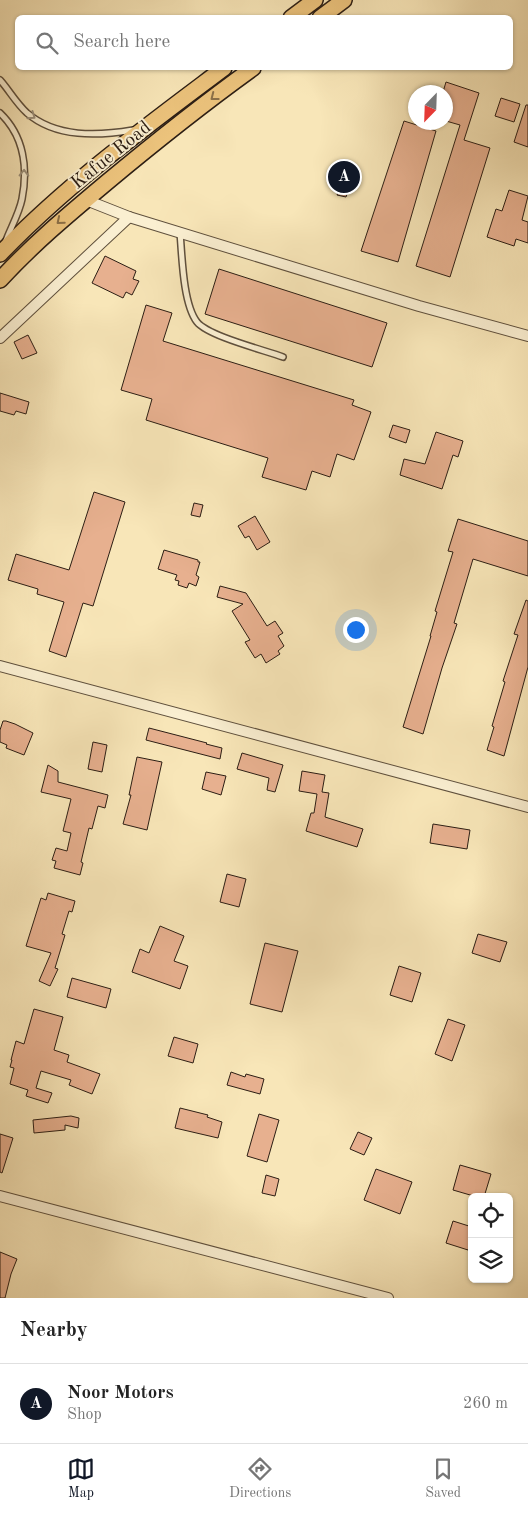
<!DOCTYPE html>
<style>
body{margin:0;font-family:"Old Standard TT",serif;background:#f2f2f2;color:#222}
.controls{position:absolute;right:15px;bottom:15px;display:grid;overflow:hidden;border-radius:8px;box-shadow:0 1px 4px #0004}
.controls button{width:45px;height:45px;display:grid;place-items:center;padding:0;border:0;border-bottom:1px solid #e0e0e0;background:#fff;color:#222;font:25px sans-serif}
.compass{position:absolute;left:408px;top:85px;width:45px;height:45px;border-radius:50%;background:#fff;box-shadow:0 1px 4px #0004;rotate:203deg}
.you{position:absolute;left:355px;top:629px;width:18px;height:18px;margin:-12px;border:4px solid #fff;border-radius:50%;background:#1a73e8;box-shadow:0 0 0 8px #1a73e833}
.badge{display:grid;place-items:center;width:32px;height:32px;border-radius:50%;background:#111827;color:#fff;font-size:16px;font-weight:700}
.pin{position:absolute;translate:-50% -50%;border:2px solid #fff;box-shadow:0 1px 5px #0006}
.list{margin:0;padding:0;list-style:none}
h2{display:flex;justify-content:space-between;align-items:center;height:65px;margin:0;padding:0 20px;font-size:21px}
h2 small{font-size:16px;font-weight:400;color:#767676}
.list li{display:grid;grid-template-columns:32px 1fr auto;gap:15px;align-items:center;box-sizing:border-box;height:80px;padding:0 20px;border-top:1px solid #e0e0e0}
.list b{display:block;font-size:19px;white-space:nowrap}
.list p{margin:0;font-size:16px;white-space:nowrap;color:#767676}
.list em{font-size:16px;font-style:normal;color:#767676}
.icon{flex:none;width:28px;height:28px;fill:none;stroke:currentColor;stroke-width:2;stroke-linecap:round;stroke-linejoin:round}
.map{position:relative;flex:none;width:528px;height:1298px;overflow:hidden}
.search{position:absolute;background:#fff;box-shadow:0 1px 4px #0004;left:15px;right:15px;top:15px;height:55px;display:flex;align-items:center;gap:12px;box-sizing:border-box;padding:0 18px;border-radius:8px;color:#767676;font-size:19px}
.sheet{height:145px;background:#fff}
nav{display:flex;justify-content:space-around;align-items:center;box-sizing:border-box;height:70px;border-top:1px solid #e0e0e0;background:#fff;font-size:14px;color:#767676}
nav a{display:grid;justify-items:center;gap:2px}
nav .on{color:#111827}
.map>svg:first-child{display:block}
.building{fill:#e7b08f;stroke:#2c1e14}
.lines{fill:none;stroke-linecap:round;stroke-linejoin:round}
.lane-casing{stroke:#5f503d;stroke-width:8}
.street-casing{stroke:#5f503d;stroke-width:12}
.primary-casing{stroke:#2c1e14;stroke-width:18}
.lane{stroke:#faefd1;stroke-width:5}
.street{stroke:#faefd1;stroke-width:10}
.primary{stroke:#ecc37c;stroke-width:15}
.oneway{stroke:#8c7048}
.oneway2{stroke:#9d917c}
.labels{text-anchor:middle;stroke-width:4;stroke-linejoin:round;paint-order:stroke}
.street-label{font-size:19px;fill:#2c1e14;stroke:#faefd1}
</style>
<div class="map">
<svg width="528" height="1298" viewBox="0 0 528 1298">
<rect width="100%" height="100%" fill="#f8e6b8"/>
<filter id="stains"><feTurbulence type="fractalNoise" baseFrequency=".004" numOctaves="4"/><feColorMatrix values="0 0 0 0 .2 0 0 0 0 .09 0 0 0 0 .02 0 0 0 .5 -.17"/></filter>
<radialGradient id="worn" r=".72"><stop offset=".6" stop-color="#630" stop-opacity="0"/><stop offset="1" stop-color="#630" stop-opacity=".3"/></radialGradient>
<g class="building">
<polygon points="446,82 479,93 464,140 490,148 450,277 416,266 460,125 446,121 446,92 443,92"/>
<polygon points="501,98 520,104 514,122 495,116"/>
<polygon points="526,105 528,105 528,147 514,142"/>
<polygon points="404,121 436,131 398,262 361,251"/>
<polygon points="346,169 355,172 346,197 337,195"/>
<polygon points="509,190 528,196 522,220 528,222 528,243 516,239 514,246 487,237 496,209 502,211"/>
<polygon points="105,256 136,271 133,279 139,281 132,295 126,292 123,298 92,283"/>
<polygon points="219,269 387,323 372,367 205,314"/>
<polygon points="146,305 172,313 163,341 354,400 352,405 371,412 354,460 337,454 330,477 312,471 306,490 262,477 268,458 146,420 152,399 121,390"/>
<polygon points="28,335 37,353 22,359 14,342"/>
<polygon points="0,393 29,402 26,414 16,411 14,415 0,411"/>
<polygon points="393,425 410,430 406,443 389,437"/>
<polygon points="436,432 463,441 458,457 453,455 442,489 400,475 404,459 425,464"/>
<polygon points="94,492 125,502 93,606 83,603 66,657 49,651 64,602 37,594 38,589 8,580 16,554 69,570"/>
<polygon points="194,503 203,505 200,517 191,515"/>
<polygon points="255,516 270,542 257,550 249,536 245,538 238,526"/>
<polygon points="458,519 528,541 528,576 473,559 454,623 457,624 442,668 423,734 403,727 431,636 430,636 437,612 435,611 453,552 448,551"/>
<polygon points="164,550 198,560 198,562 200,562 196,575 199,577 196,586 189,583 187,588 178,585 179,581 175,580 177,575 158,569"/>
<polygon points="220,586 246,593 267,626 275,621 283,633 278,636 284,646 278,651 280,654 266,663 261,654 255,658 245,642 250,640 232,611 243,604 217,597"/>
<polygon points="526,600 528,601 528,667 504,756 487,750 494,727 492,726 505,682 503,681 518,635 514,634"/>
<polygon points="3,721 6,721 15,724 33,733 24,755 6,748 7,745 0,742 0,730"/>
<polygon points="149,728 207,743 206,744 222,748 220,759 146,740"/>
<polygon points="93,742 107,745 102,772 88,769"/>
<polygon points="242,753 283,765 275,792 267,790 269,778 237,769"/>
<polygon points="137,757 162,762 147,830 123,824 131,795 129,795"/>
<polygon points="48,765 58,771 58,782 108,795 105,808 98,806 92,829 89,828 81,862 83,863 80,875 54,868 56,861 52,860 56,848 67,851 71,833 63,831 71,799 41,792"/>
<polygon points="302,771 325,775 322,792 329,793 325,817 363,829 357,847 306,831 311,813 314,813 317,794 299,791"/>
<polygon points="206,772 226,776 221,795 202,789"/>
<polygon points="433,824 470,830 467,849 430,843"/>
<polygon points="227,874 246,879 239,907 220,902"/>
<polygon points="48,893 75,901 72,912 69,911 62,934 65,935 55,968 58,969 50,986 39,981 51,953 26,946 41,898 46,900"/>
<polygon points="160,926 184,936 174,961 188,966 180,989 132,972 140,949 149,953"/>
<polygon points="478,934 507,942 500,962 472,953"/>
<polygon points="265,943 298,951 282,1012 250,1004"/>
<polygon points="399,966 421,973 412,1002 390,995"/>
<polygon points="72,978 111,989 106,1008 67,997"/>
<polygon points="34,1009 63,1017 54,1050 69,1055 67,1062 100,1074 92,1094 69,1085 71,1080 41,1071 36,1088 52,1093 48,1103 26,1096 28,1090 10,1084 14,1068 10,1067 12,1060 11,1060 16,1041 24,1044"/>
<polygon points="448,1019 465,1025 452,1061 435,1054"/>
<polygon points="174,1037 198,1044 193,1063 168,1056"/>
<polygon points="231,1072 245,1077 246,1074 264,1079 260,1094 227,1085"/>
<polygon points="180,1108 208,1115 207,1117 222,1122 218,1138 175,1128"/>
<polygon points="259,1114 279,1120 267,1162 247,1156"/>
<polygon points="71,1116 79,1118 78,1128 65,1125 65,1130 34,1133 33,1120"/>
<polygon points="358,1132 372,1138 364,1155 350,1149"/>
<polygon points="0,1134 13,1138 2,1173 0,1172"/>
<polygon points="460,1165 491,1174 484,1197 477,1197 453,1190"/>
<polygon points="376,1169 412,1182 400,1214 364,1200"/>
<polygon points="266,1175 279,1179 275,1196 262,1193"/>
<polygon points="453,1221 472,1227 472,1240 468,1250 446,1243"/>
<polygon points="0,1252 17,1259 11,1274 5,1298 0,1298"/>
</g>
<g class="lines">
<defs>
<g id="lane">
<path d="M0,80C9,90 16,103 27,113C56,138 98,136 133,130"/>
<path d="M0,113C24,136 28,168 22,199C19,214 10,229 5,243"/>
<path d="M180,232C182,256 183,304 197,322C208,336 264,350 283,357"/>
</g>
<g id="street">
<polyline points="86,200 129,217 419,306 528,336"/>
<polyline points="0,338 129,217"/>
<polyline points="0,666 528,807"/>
<polyline points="0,1196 388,1298"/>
</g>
<g id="primary">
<polyline points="291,18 315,0"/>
<polyline points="320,18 344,0"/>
<path d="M0,254C67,184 147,126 224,68"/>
<path d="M0,280C33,244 69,214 106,183C154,143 203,104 253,68"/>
</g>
</defs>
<use href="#lane" class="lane-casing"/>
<use href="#street" class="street-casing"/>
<use href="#primary" class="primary-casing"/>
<use href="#lane" class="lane"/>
<use href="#street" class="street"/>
<use href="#primary" class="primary"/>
</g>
<defs><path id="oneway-chevron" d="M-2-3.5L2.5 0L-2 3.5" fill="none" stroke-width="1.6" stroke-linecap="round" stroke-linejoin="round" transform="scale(1.25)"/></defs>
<g class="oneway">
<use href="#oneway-chevron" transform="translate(214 97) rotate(142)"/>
<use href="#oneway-chevron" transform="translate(60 221) rotate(140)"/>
</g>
<g class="oneway2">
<use href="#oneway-chevron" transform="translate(32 116) rotate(35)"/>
<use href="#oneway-chevron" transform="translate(24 173) rotate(-89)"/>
</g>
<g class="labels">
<g class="street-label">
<text transform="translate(110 154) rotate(-39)" y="7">Kafue Road</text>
</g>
</g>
<rect width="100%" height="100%" filter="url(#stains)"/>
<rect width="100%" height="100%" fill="url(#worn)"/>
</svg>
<div class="controls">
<button><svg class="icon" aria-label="locate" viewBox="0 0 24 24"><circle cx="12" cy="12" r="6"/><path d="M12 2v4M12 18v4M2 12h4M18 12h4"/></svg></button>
<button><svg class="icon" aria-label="layers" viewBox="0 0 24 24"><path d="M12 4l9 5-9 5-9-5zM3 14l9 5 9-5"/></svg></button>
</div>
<svg class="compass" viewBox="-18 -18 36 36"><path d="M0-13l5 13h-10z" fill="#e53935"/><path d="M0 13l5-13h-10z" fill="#767676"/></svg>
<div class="you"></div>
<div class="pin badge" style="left:344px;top:177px">A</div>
<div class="search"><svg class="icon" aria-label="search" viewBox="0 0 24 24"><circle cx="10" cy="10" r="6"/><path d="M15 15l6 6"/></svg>Search here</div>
</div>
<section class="sheet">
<h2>Nearby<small></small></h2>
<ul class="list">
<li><span class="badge">A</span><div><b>Noor Motors</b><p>Shop</p></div><em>260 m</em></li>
</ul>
</section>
<nav>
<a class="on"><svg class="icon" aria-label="map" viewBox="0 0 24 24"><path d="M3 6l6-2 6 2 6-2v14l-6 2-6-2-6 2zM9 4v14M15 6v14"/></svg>Map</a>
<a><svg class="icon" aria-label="directions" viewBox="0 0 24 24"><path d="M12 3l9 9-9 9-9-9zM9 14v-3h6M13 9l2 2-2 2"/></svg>Directions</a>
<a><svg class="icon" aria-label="saved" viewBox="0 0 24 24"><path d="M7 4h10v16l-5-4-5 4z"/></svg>Saved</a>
</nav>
